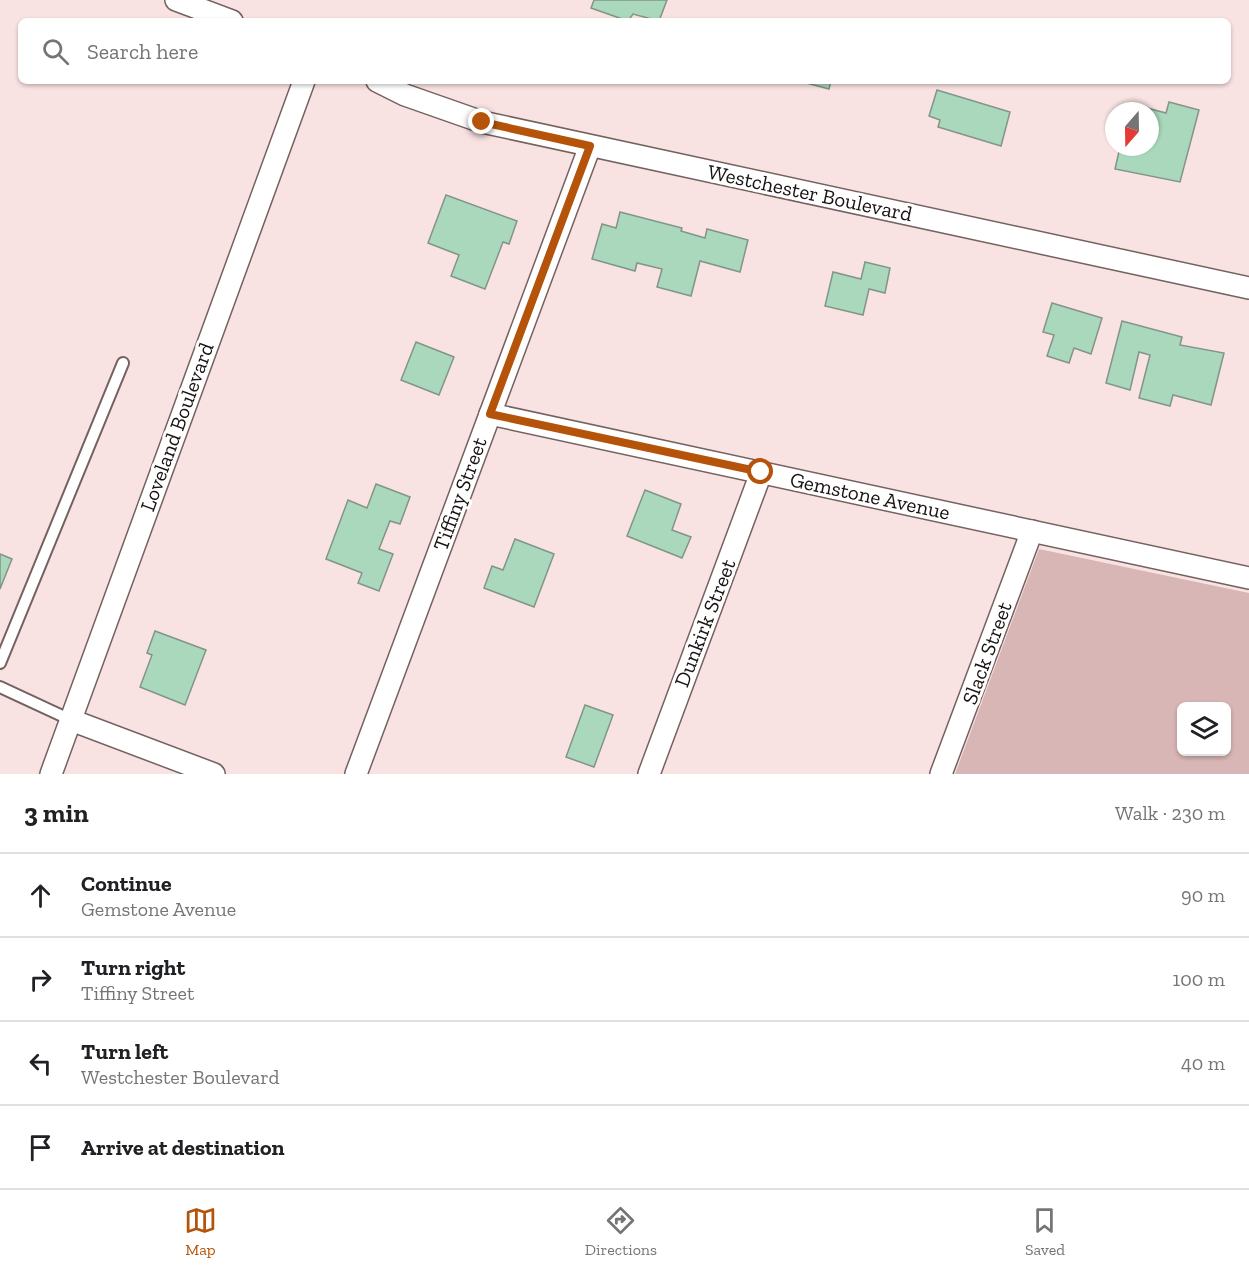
<!DOCTYPE html>
<meta charset="utf-8">
<style>
body{margin:0;font-family:"Zilla Slab",serif;background:#f6f6f6;color:#202124}
.controls{position:absolute;right:18px;bottom:18px;display:grid;overflow:hidden;border-radius:9px;box-shadow:0 2px 4px #0004}
.controls button{width:54px;height:54px;display:grid;place-items:center;padding:0;border:0;border-bottom:2px solid #e0e0e0;background:#fff;color:#202124;font:30px sans-serif}
.compass{position:absolute;left:1105px;top:102px;width:54px;height:54px;border-radius:50%;background:#fff;box-shadow:0 2px 4px #0004;rotate:200deg}
.stop{position:absolute;width:18px;height:18px;margin:-14px;border:4px solid #b45309;border-radius:50%;background:#fff}
.stop.end{background:#b45309;border-color:#fff;box-shadow:0 2px 6px #0008}
.list{margin:0;padding:0;list-style:none}
h2{display:flex;justify-content:space-between;align-items:center;height:78px;margin:0;padding:0 24px;font-size:26px}
h2 small{font-size:20px;font-weight:400;color:#757577}
.list li{display:grid;grid-template-columns:39px 1fr auto;gap:18px;align-items:center;box-sizing:border-box;height:84px;padding:0 24px;border-top:2px solid #e0e0e0}
.list b{display:block;font-size:22px;white-space:nowrap}
.list p{margin:0;font-size:20px;white-space:nowrap;color:#757577}
.list em{font-size:20px;font-style:normal;color:#757577}
.icon{flex:none;width:33px;height:33px;fill:none;stroke:currentColor;stroke-width:2;stroke-linecap:round;stroke-linejoin:round}
.map{position:relative;flex:none;width:1249px;height:774px;overflow:hidden}
.search{position:absolute;background:#fff;box-shadow:0 2px 4px #0004;left:18px;right:18px;top:18px;height:66px;display:flex;align-items:center;gap:15px;box-sizing:border-box;padding:0 21px;border-radius:9px;color:#757577;font-size:22px}
.sheet{height:414px;background:#fff}
nav{display:flex;justify-content:space-around;align-items:center;box-sizing:border-box;height:84px;border-top:2px solid #e0e0e0;background:#fff;font-size:16px;color:#757577}
nav a{display:grid;justify-items:center;gap:3px}
nav .on{color:#b45309}
.map>svg:first-child{display:block}
.green{fill:#d8b6b5;fill-rule:evenodd}
.building{fill:#a9d8bc;stroke:#839489;stroke-width:1.5}
.lines{fill:none;stroke-linecap:round;stroke-linejoin:round}
.lane-casing{stroke:#746160;stroke-width:14}
.street-casing{stroke:#746160;stroke-width:24}
.lane{stroke:#fff;stroke-width:10}
.street{stroke:#fff;stroke-width:21}
.route{stroke:#b45309;stroke-width:8}
.labels{text-anchor:middle;stroke-width:6;stroke-linejoin:round;paint-order:stroke}
.street-label{font-size:21px;fill:#191212;stroke:#fff}
</style>
<div class="map">
<svg width="1249" height="774" viewBox="0 0 1249 774">
<rect width="100%" height="100%" fill="#f9e3e2"/>
<path class="green" d="M1039,549L1249,593V774H955ZM1182,706H1226V752H1182Z"/>
<g class="building">
<polygon points="594,0 667,0 659,21 633,14 628,21 591,8"/>
<polygon points="799,81 831,81 829,89"/>
<polygon points="937,90 1010,112 1001,146 938,127 940,120 929,116"/>
<polygon points="1169,102 1199,110 1180,182 1115,169 1120,147 1150,147 1150,111 1130,111 1132,104 1166,113"/>
<polygon points="446,195 517,221 509,244 503,242 485,289 451,276 459,255 428,243"/>
<polygon points="620,212 682,228 681,231 705,238 707,229 748,240 740,272 700,261 691,296 657,287 662,269 637,263 635,271 592,259 602,224 616,228"/>
<polygon points="865,262 890,268 885,293 869,289 863,315 825,306 833,272 861,279"/>
<polygon points="1052,303 1102,318 1091,354 1074,348 1069,363 1047,356 1054,335 1043,332"/>
<polygon points="1122,321 1182,337 1180,345 1224,353 1211,405 1173,395 1170,406 1139,398 1150,355 1139,352 1130,390 1106,383"/>
<polygon points="416,342 454,357 439,395 401,380"/>
<polygon points="376,484 410,497 400,524 390,521 379,549 393,554 379,591 358,583 362,573 326,559 348,500 367,508"/>
<polygon points="645,490 681,504 672,530 691,537 682,558 627,536"/>
<polygon points="515,539 554,554 534,607 484,588 492,566 503,570"/>
<polygon points="0,554 12,559 0,589"/>
<polygon points="155,631 206,650 185,705 140,687 152,655 147,653"/>
<polygon points="585,705 613,715 594,767 566,757"/>
</g>
<g class="lines">
<defs>
<g id="lane">
<polyline points="0,663 123,363"/>
<polyline points="0,687 71,720"/>
</g>
<g id="street">
<polyline points="176,0 232,21"/>
<polyline points="377,81 405,95 482,122 1249,288"/>
<polyline points="490,414 1249,578"/>
<polyline points="71,720 214,774"/>
<polyline points="51,774 304,81"/>
<polyline points="356,774 590,146"/>
<polyline points="649,774 761,473"/>
<polyline points="941,774 1032,531"/>
</g>
</defs>
<use href="#lane" class="lane-casing"/>
<use href="#street" class="street-casing"/>
<use href="#lane" class="lane"/>
<use href="#street" class="street"/>
</g>
<g class="lines">
<polyline class="route" points="482,122 590,146 490,414 761,472"/>
</g>
<g class="labels">
<g class="street-label">
<text transform="translate(810 193) rotate(12)" y="7">Westchester Boulevard</text>
<text transform="translate(177 427) rotate(-70)" y="7">Loveland Boulevard</text>
<text transform="translate(460 494) rotate(-70)" y="7">Tiffiny Street</text>
<text transform="translate(870 496) rotate(12)" y="7">Gemstone Avenue</text>
<text transform="translate(705 623) rotate(-69)" y="7">Dunkirk Street</text>
<text transform="translate(987 653) rotate(-70)" y="7">Slack Street</text>
</g>
</g>
</svg>
<div class="controls">
<button><svg class="icon" aria-label="layers" viewBox="0 0 24 24"><path d="M12 4l9 5-9 5-9-5zM3 14l9 5 9-5"/></svg></button>
</div>
<svg class="compass" viewBox="-18 -18 36 36"><path d="M0-13l5 13h-10z" fill="#e53935"/><path d="M0 13l5-13h-10z" fill="#757577"/></svg>
<div class="stop" style="left:761px;top:472px"></div>
<div class="stop end" style="left:482px;top:122px"></div>
<div class="search"><svg class="icon" aria-label="search" viewBox="0 0 24 24"><circle cx="10" cy="10" r="6"/><path d="M15 15l6 6"/></svg>Search here</div>
</div>
<section class="sheet">
<h2>3 min<small>Walk · 230 m</small></h2>
<ul class="list">
<li><svg class="icon" aria-label="ahead" viewBox="0 0 24 24"><path d="M12 20V5M6 11l6-6 6 6"/></svg><div><b>Continue</b><p>Gemstone Avenue</p></div><em>90 m</em></li>
<li><svg class="icon" aria-label="right" viewBox="0 0 24 24"><path d="M7 20v-9h11M14 6l5 5-5 5"/></svg><div><b>Turn right</b><p>Tiffiny Street</p></div><em>100 m</em></li>
<li><svg class="icon" aria-label="left" viewBox="0 0 24 24"><path d="M17 20v-9H6M10 6l-5 5 5 5"/></svg><div><b>Turn left</b><p>Westchester Boulevard</p></div><em>40 m</em></li>
<li><svg class="icon" aria-label="arrive" viewBox="0 0 24 24"><path d="M6 21V4h12l-3 4 3 4H6"/></svg><div><b>Arrive at destination</b></div></li>
</ul>
</section>
<nav>
<a class="on"><svg class="icon" aria-label="map" viewBox="0 0 24 24"><path d="M3 6l6-2 6 2 6-2v14l-6 2-6-2-6 2zM9 4v14M15 6v14"/></svg>Map</a>
<a><svg class="icon" aria-label="directions" viewBox="0 0 24 24"><path d="M12 3l9 9-9 9-9-9zM9 14v-3h6M13 9l2 2-2 2"/></svg>Directions</a>
<a><svg class="icon" aria-label="saved" viewBox="0 0 24 24"><path d="M7 4h10v16l-5-4-5 4z"/></svg>Saved</a>
</nav>
